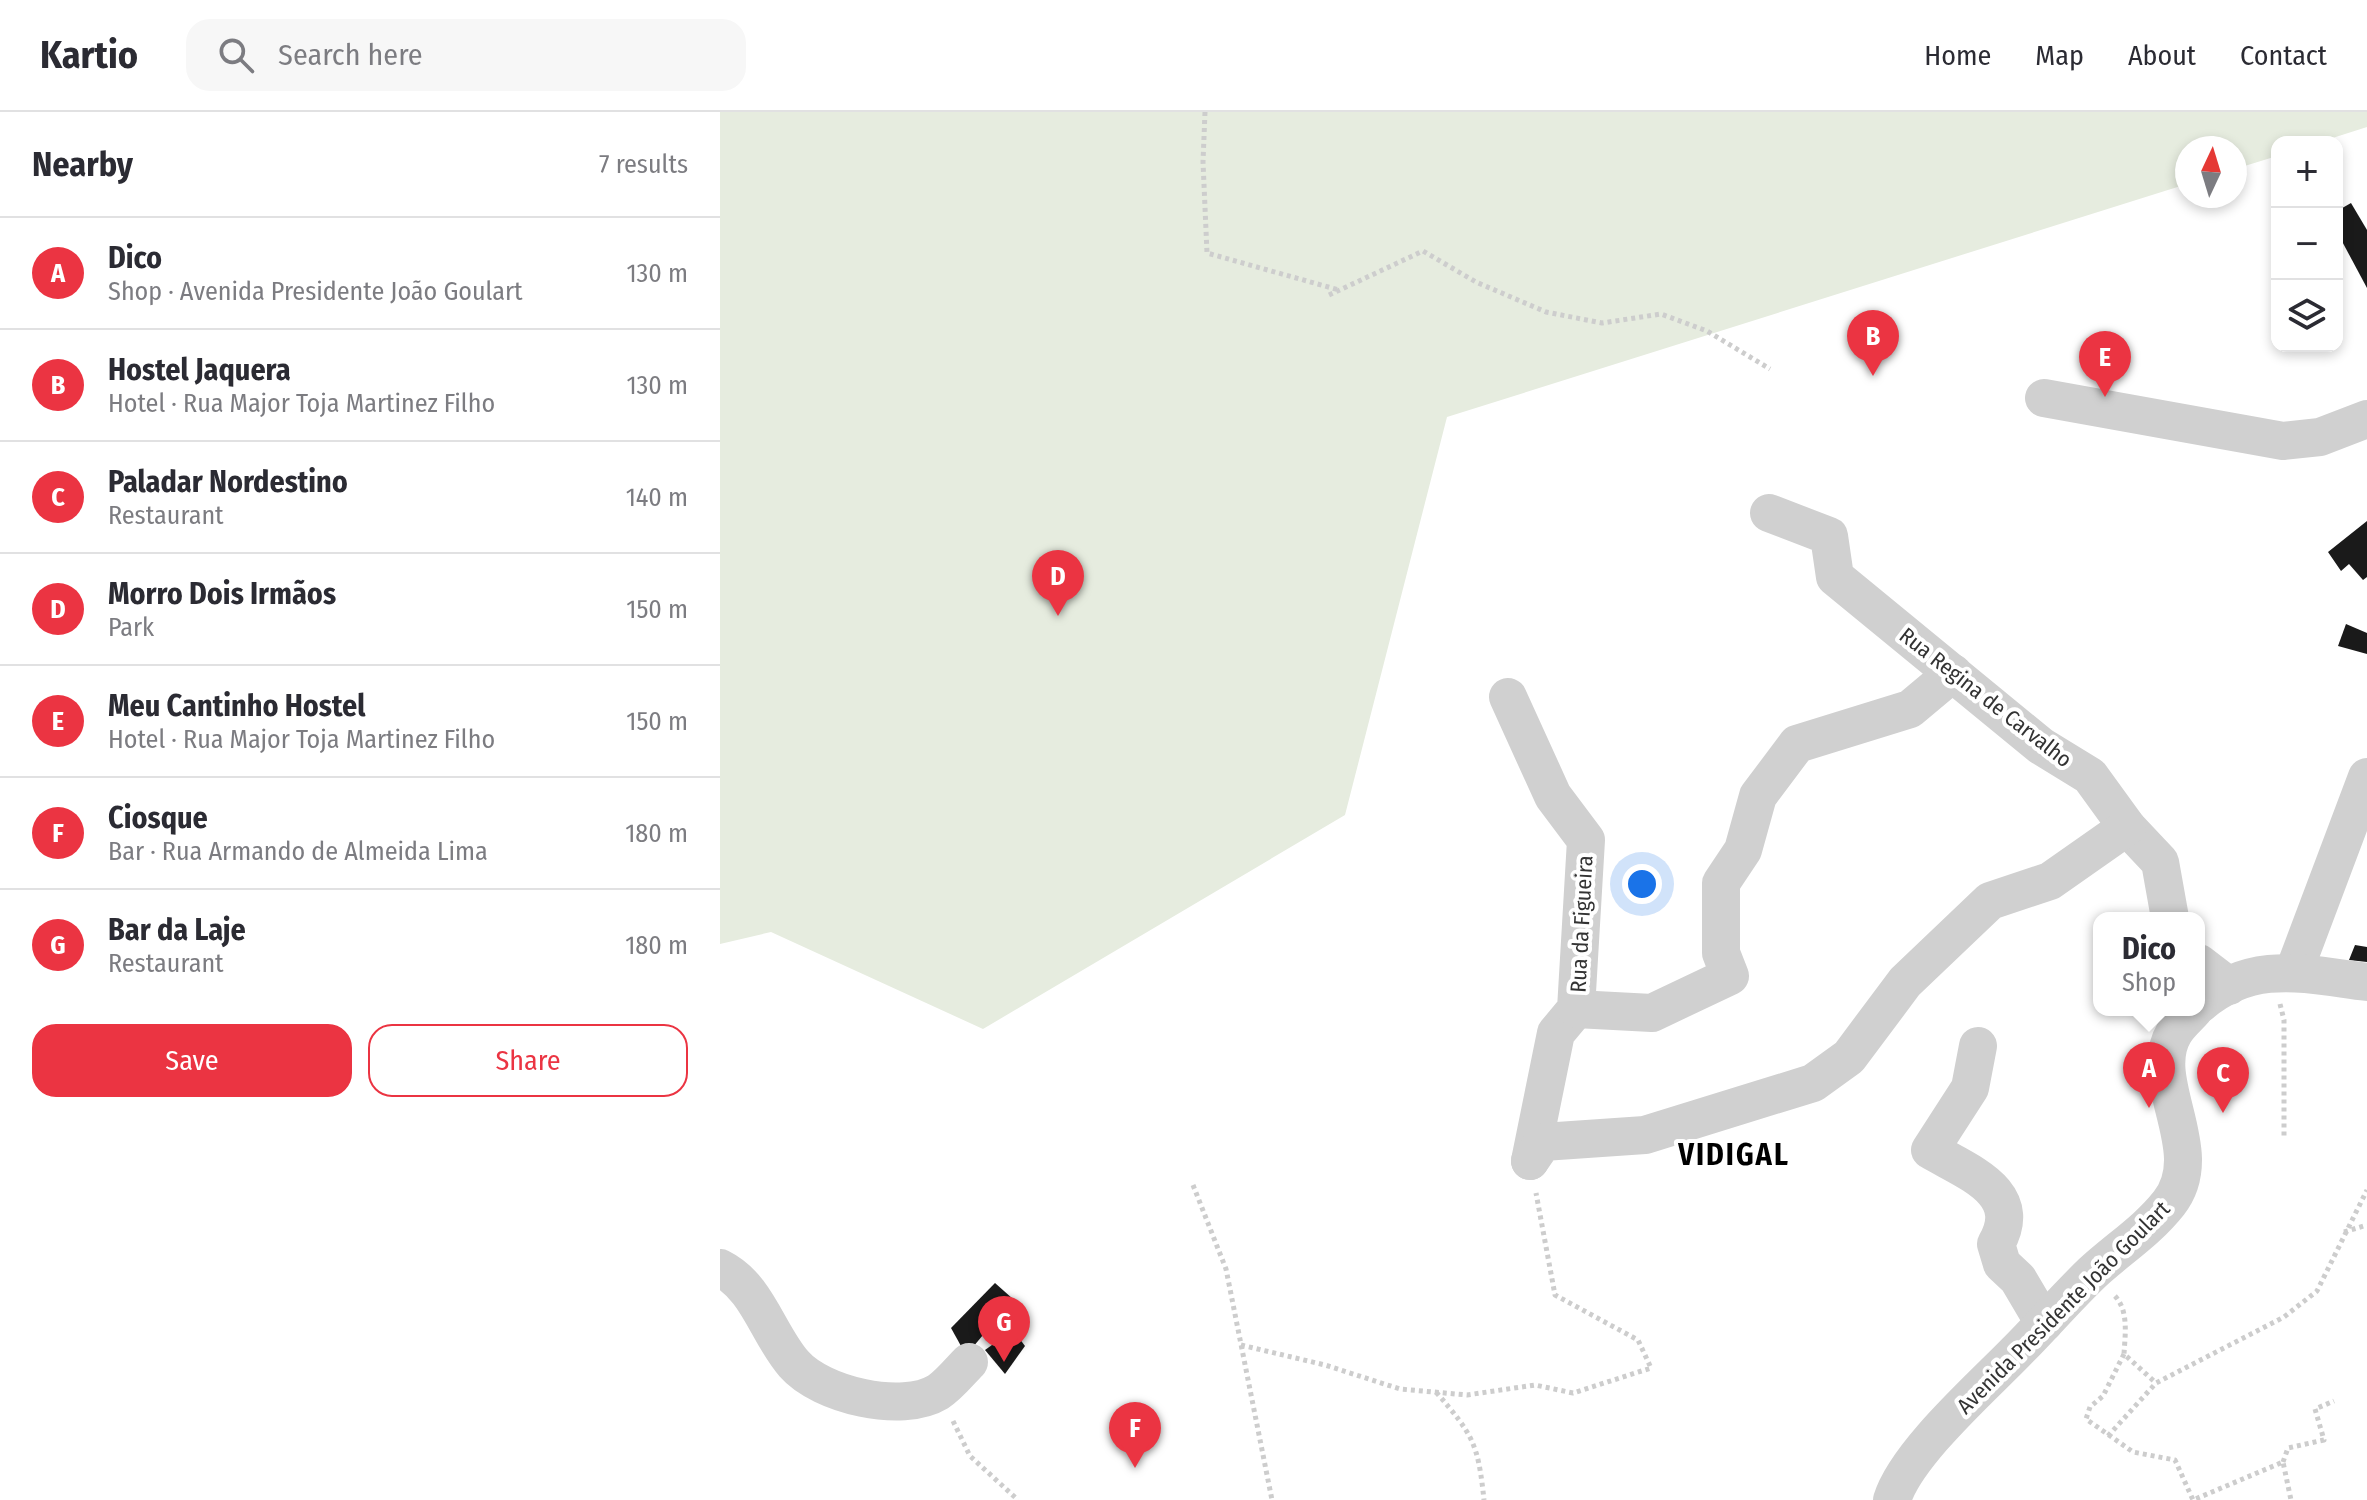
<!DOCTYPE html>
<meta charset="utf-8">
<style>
body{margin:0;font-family:"Fira Sans Condensed",sans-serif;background:#f7f7f7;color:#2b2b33}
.controls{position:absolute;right:24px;top:24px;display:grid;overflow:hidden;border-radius:16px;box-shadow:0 4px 12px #0003}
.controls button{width:72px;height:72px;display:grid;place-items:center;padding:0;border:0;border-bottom:2px solid #e1e1e2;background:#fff;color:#2b2b33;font:40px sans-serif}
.compass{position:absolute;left:1455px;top:24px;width:72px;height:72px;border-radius:50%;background:#fff;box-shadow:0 4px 12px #0003;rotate:4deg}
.you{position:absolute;left:922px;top:772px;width:28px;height:28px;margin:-20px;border:6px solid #fff;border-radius:50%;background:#1a73e8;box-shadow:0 0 0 12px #1a73e833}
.badge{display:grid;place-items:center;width:52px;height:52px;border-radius:50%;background:#eb3442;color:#fff;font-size:26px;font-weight:700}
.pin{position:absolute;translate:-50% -66px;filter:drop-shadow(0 2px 4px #0008)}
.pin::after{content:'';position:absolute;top:42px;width:28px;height:24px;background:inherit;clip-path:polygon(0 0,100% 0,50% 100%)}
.popup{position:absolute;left:1373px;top:800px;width:112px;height:104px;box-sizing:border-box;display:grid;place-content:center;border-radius:16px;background:#fff;filter:drop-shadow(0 2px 6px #0005);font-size:26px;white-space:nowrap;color:#7c7c81}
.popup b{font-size:30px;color:#2b2b33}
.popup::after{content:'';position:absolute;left:50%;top:100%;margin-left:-16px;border:16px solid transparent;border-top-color:#fff}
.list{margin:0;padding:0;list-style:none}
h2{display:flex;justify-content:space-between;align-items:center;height:104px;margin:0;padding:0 32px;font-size:34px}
h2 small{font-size:26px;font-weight:400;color:#7c7c81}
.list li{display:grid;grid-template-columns:52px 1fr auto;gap:24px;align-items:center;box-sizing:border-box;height:112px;padding:0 32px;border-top:2px solid #e1e1e2}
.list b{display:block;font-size:30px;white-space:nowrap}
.list p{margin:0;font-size:26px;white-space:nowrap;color:#7c7c81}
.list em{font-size:26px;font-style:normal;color:#7c7c81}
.actions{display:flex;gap:16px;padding:24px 32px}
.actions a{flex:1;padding:18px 0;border:2px solid #eb3442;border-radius:24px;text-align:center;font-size:28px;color:#eb3442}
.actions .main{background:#eb3442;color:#fff}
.icon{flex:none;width:44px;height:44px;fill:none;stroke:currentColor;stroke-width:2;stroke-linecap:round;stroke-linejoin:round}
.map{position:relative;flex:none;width:1647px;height:1388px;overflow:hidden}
header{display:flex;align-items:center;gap:48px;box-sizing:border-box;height:112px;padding:0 40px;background:#fff;border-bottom:2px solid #e1e1e2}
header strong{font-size:38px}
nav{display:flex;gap:44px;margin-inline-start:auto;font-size:28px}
.search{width:560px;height:72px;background:#f7f7f7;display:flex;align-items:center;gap:20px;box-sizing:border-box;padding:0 28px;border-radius:24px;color:#7c7c81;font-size:30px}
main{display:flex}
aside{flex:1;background:#fff}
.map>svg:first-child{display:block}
.green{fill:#e6ecdf}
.building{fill:#1a1a1a}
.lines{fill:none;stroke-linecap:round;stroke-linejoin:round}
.path{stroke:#cdcdcd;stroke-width:5;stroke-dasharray:4 4;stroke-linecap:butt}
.minor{stroke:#d0d0d0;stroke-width:38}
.labels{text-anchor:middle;stroke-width:8;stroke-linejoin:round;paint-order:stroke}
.street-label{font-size:22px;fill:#333;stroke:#fff}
.district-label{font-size:30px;font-weight:bold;letter-spacing:2px;fill:#000;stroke:#fff}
</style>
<header>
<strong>Kartio</strong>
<div class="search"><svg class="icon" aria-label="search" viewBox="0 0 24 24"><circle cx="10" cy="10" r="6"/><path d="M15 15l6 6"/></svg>Search here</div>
<nav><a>Home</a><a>Map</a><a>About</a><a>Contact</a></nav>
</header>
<main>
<aside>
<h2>Nearby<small>7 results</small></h2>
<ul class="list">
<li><span class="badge">A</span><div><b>Dico</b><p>Shop · Avenida Presidente João Goulart</p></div><em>130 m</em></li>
<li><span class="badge">B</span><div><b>Hostel Jaquera</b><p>Hotel · Rua Major Toja Martinez Filho</p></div><em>130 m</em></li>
<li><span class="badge">C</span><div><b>Paladar Nordestino</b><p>Restaurant</p></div><em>140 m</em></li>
<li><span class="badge">D</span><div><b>Morro Dois Irmãos</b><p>Park</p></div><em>150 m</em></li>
<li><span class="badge">E</span><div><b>Meu Cantinho Hostel</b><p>Hotel · Rua Major Toja Martinez Filho</p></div><em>150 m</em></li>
<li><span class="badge">F</span><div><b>Ciosque</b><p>Bar · Rua Armando de Almeida Lima</p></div><em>180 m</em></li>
<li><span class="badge">G</span><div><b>Bar da Laje</b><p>Restaurant</p></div><em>180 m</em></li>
</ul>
<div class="actions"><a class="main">Save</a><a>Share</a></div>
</aside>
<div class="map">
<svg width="1647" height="1388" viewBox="0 0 1647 1388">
<rect width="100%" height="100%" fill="#fff"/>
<polygon class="green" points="0,0 1647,0 1647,15 1600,30 1557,30 1557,44 1515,57 1515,36 1467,36 1467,72 727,305 625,703 263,917 51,820 0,832"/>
<g class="building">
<polygon points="1631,91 1647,118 1647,176 1617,120 1617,99"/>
<polygon points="1647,409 1647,465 1643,468 1629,452 1621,459 1608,440"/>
<polygon points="1626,512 1647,521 1647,542 1618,534"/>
<polygon points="1635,833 1647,835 1647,850 1629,848"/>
<polygon points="275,1171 293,1187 253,1235 241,1234 231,1216"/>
<polygon points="293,1218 305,1234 285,1262 265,1238"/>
</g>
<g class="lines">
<g class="path">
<polyline points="485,0 483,50 487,141 619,178"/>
<polyline points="609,183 703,139 756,170 826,200 882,211 941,202 987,219 1050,257"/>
<polyline points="1560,892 1564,908 1564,1024"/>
<polyline points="473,1073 506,1157 552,1388"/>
<polyline points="1624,1120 1647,1113"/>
<path d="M1395,1184C1409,1199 1405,1223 1404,1242L1436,1271"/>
<polyline points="521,1233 605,1253 680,1277 747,1283 815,1273 853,1281 931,1256 918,1228 835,1183 816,1081"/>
<polyline points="1404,1242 1383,1284 1370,1295 1366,1307 1413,1340 1455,1348 1473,1388 1563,1350 1571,1388"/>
<path d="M716,1280C753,1323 758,1331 764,1388"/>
<polyline points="233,1309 250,1344 298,1388"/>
<polyline points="1388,1324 1436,1271 1564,1205 1597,1179 1647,1078"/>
<polyline points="1563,1350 1568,1336 1604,1328 1595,1297 1614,1289"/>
</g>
<g class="minor">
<polyline points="1324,286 1563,329 1600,325 1647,307"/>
<polyline points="1049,401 1109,424 1115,465 1321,634 1370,664 1407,715 1440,750 1450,806"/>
<polyline points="788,585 833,684 866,728 856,897 836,921 810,1049"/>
<polyline points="1479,851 1509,874"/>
<polyline points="1574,859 1647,665"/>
<path d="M1479,893C1532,847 1584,862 1647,870"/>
<polyline points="856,897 932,901 1010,864 1001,841 1001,771 1023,738 1038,684 1077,632 1190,597 1233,561"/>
<path d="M1258,934L1250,976L1210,1038C1247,1060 1306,1080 1276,1132L1282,1152L1298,1167L1324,1211"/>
<polyline points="810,1049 823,1030 925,1023 1093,971 1129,945 1185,870 1270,789 1330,769 1407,715"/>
<path d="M0,1156C38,1175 47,1221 74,1252C101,1283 182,1302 218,1280C229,1273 240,1259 249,1250"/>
<path d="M1172,1388C1186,1342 1261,1276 1296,1240C1322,1214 1346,1186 1372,1161C1398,1137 1427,1119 1449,1091C1490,1039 1425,969 1454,921C1459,912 1468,905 1474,898"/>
</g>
</g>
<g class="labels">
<g class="street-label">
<text transform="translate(1266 585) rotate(38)" y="8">Rua Regina de Carvalho</text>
<text transform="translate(861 812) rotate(-87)" y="8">Rua da Figueira</text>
<text transform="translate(1343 1195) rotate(-45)" y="8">Avenida Presidente João Goulart</text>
</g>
<g class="district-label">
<text x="1014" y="1053">VIDIGAL</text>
</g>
</g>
</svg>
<div class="controls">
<button>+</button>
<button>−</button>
<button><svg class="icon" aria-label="layers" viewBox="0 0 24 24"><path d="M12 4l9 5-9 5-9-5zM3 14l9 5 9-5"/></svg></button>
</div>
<svg class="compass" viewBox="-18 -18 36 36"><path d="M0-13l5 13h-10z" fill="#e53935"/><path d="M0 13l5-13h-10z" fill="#7c7c81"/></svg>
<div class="you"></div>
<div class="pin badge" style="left:1429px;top:996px">A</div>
<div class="popup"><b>Dico</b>Shop</div>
<div class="pin badge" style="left:1153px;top:264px">B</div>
<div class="pin badge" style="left:1503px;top:1001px">C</div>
<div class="pin badge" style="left:338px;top:504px">D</div>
<div class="pin badge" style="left:1385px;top:285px">E</div>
<div class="pin badge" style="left:415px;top:1356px">F</div>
<div class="pin badge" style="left:284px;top:1250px">G</div>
</div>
</main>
